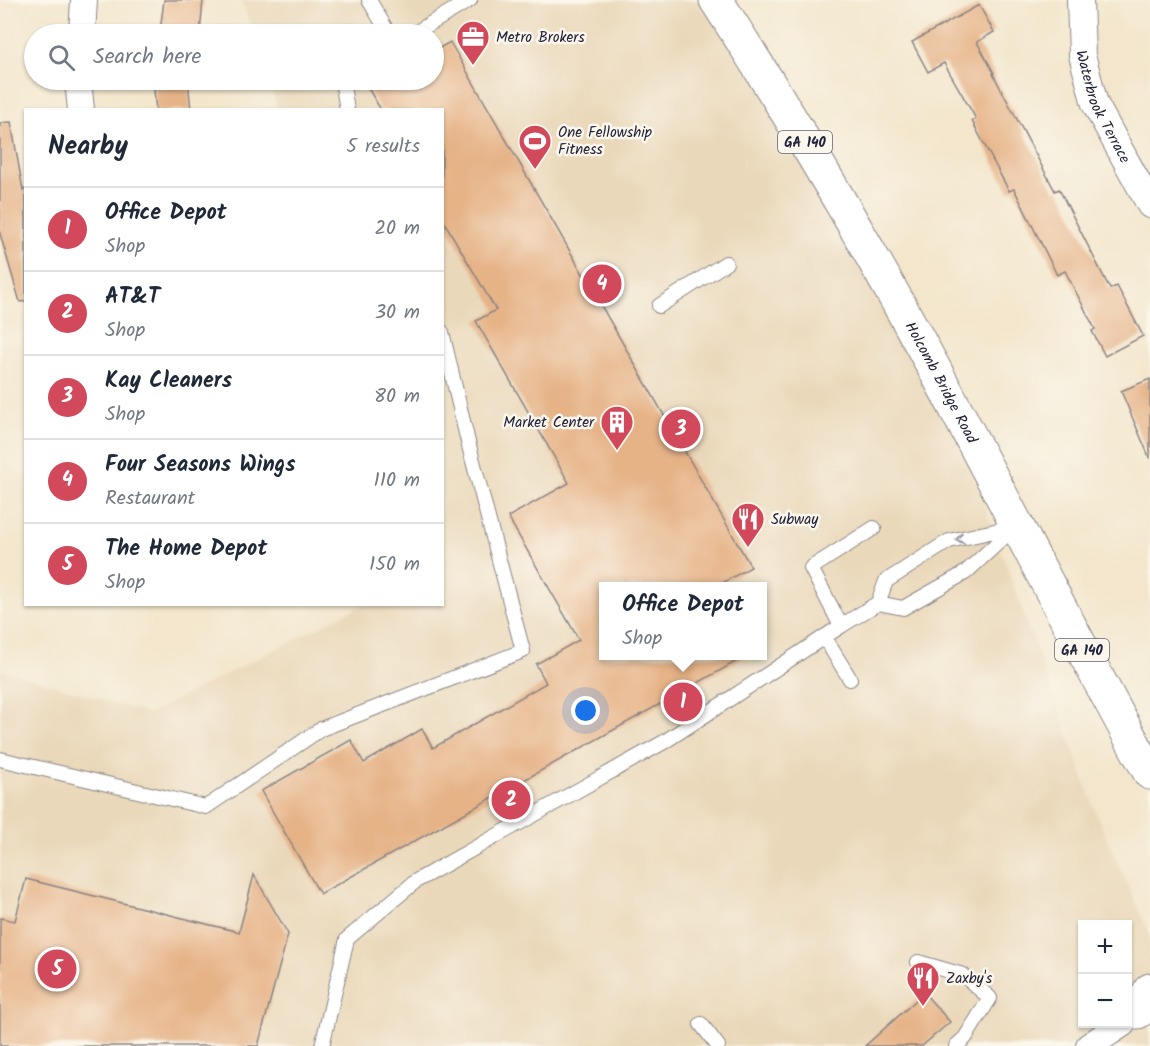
<!DOCTYPE html>
<meta charset="utf-8">
<style>
body{margin:0;font-family:Kalam,sans-serif;background:#f6f6f7;color:#1f2937}
.controls{position:absolute;right:18px;bottom:18px;display:grid;overflow:hidden;border-radius:0px;box-shadow:0 2px 4px #0004}
.controls button{width:54px;height:54px;display:grid;place-items:center;padding:0;border:0;border-bottom:2px solid #e0e1e3;background:#fff;color:#1f2937;font:30px sans-serif}
.you{position:absolute;left:586px;top:711px;width:21px;height:21px;margin:-15px;border:4px solid #fff;border-radius:50%;background:#1a73e8;box-shadow:0 0 0 9px #1a73e833}
.badge{display:grid;place-items:center;width:39px;height:39px;border-radius:50%;background:#d1495b;color:#fff;font-size:20px;font-weight:700}
.pin{position:absolute;translate:-50% -50%;border:3px solid #fff;box-shadow:0 2px 6px #0006}
.popup{position:absolute;left:599px;top:582px;width:168px;height:78px;box-sizing:border-box;display:grid;place-content:center;border-radius:0px;background:#fff;filter:drop-shadow(0 2px 4px #0005);font-size:20px;white-space:nowrap;color:#747a83}
.popup b{font-size:22px;color:#1f2937}
.popup::after{content:'';position:absolute;left:50%;top:100%;margin-left:-12px;border:12px solid transparent;border-top-color:#fff}
.list{margin:0;padding:0;list-style:none}
h2{display:flex;justify-content:space-between;align-items:center;height:78px;margin:0;padding:0 24px;font-size:26px}
h2 small{font-size:20px;font-weight:400;color:#747a83}
.list li{display:grid;grid-template-columns:39px 1fr auto;gap:18px;align-items:center;box-sizing:border-box;height:84px;padding:0 24px;border-top:2px solid #e0e1e3}
.list b{display:block;font-size:22px;white-space:nowrap}
.list p{margin:0;font-size:20px;white-space:nowrap;color:#747a83}
.list em{font-size:20px;font-style:normal;color:#747a83}
.icon{flex:none;width:33px;height:33px;fill:none;stroke:currentColor;stroke-width:2;stroke-linecap:round;stroke-linejoin:round}
.map{position:relative;flex:none;width:1150px;height:1046px;overflow:hidden}
.search{position:absolute;background:#fff;box-shadow:0 2px 4px #0004;left:24px;top:24px;width:420px;height:66px;display:flex;align-items:center;gap:15px;box-sizing:border-box;padding:0 21px;border-radius:33px;color:#747a83;font-size:22px}
.panel{position:absolute;background:#fff;box-shadow:0 2px 4px #0004;left:24px;top:108px;width:420px;height:498px;border-radius:0px}
.map>svg:first-child{display:block}
.built{fill:#ead8ba;fill-rule:evenodd}
.building{fill:#e6b387}
.lines{fill:none;stroke-linecap:round;stroke-linejoin:round}
.service-casing{stroke:#8a8484;stroke-width:16}
.minor-casing{stroke:#8a8484;stroke-width:28}
.primary-casing{stroke:#8a8484;stroke-width:35}
.service{stroke:#fff;stroke-width:14}
.minor{stroke:#fff;stroke-width:26}
.primary{stroke:#fff;stroke-width:33}
.oneway{stroke:#9c9ca7}
.labels{text-anchor:middle;stroke-width:5;stroke-linejoin:round;paint-order:stroke}
.shield{fill:#fbf7ec;stroke:#636270;stroke-width:1.5}
.shield-label{font-size:14px;font-weight:bold;fill:#22223b}
.poi-label{font-size:15px;fill:#22223b;stroke:#fbf7ec;text-anchor:start}
.street-label{font-size:15px;fill:#22223b;stroke:#fbf7ec}
</style>
<div class="map">
<svg width="1150" height="1046" viewBox="0 0 1150 1046">
<rect width="100%" height="100%" fill="#fbf7ec"/>
<filter id="ink" filterUnits="userSpaceOnUse"><feTurbulence type="fractalNoise" baseFrequency=".0167" numOctaves="2"/><feDisplacementMap in="SourceGraphic" scale="12" xChannelSelector="R" yChannelSelector="G"/><feConvolveMatrix kernelMatrix="1 2 1 2 8 2 1 2 1" color-interpolation-filters="sRGB"/></filter>
<filter id="wash" filterUnits="userSpaceOnUse"><feTurbulence type="fractalNoise" baseFrequency=".008" numOctaves="4" result="noise"/><feDisplacementMap in="SourceGraphic" scale="24" xChannelSelector="R" yChannelSelector="G"/><feGaussianBlur stdDeviation="1.35" result="paint"/><feColorMatrix in="noise" values="0 0 0 0 0 0 0 0 0 0 0 0 0 0 0 0 0 1.4 0 .05"/><feComposite in="paint" operator="in"/></filter>
<g filter="url(#wash)">
<rect width="100%" height="100%" fill="#f3e6cc"/>
<path class="built" d="M242,0H725L930,356L1101,826L1150,935V1046H0V669L149,714L362,605L442,604V110L278,109L268,80H434V34H253ZM604,586H762V656H604ZM1082,924H1128V1024H1082Z"/>
<g id="blocks">
<g class="building">
<polygon points="164,0 203,0 200,34 160,32"/>
<polygon points="979,5 994,32 977,42 994,73 993,74 1055,191 1059,189 1110,289 1117,286 1143,336 1105,356 1092,331 1095,329 1065,271 1057,275 1014,189 1009,191 972,121 976,119 944,63 928,72 912,42"/>
<polygon points="450,42 751,567 717,586 603,586 603,656 746,656 320,894 261,791 351,740 364,763 422,729 433,748 546,683 536,664 579,640 508,517 569,483 476,321 496,310 442,218 442,110 381,110 368,88 383,80 434,80 434,51"/>
<polygon points="153,80 188,80 191,110 156,110"/>
<polygon points="11,122 23,190 26,189 26,301 20,302 0,234 0,123"/>
<polygon points="1150,379 1150,459 1121,391"/>
<polygon points="254,875 288,934 258,1046 0,1046 0,918 15,921 26,879 239,932"/>
<polygon points="924,993 950,1022 922,1046 865,1046"/>
</g>
</g>
</g>
<g filter="url(#ink)">
<use href="#blocks" fill-opacity="0" stroke="#8a8484" stroke-width="1.5"/>
<g class="lines">
<defs>
<g id="service">
<polyline points="369,0 389,34"/>
<polyline points="413,34 470,0"/>
<polyline points="342,80 347,110"/>
<polyline points="659,306 726,263"/>
<polyline points="878,603 903,608 965,573 1016,526"/>
<polyline points="841,626 878,603 886,581 949,541 1017,526"/>
<polyline points="824,637 850,679"/>
<polyline points="0,759 206,807 321,729 523,651 468,442 442,332"/>
<polyline points="918,962 963,975 990,998 965,1038 956,1046"/>
<polyline points="701,1024 718,1046"/>
<polyline points="322,1046 347,939 416,881 664,742 841,626 811,568 874,528"/>
</g>
<g id="minor">
<path id="s1" d="M1080,0L1082,55L1095,104L1150,205"/>
<polyline points="82,34 84,0"/>
<polyline points="78,80 81,110"/>
<polyline points="1089,1046 1122,1024"/>
</g>
<g id="primary">
<path id="s2" d="M716,0C794,120 867,244 935,370C1007,504 1075,640 1150,773"/>
<polyline points="1138,1012 1150,990"/>
</g>
</defs>
<use href="#service" class="service-casing"/>
<use href="#minor" class="minor-casing"/>
<use href="#primary" class="primary-casing"/>
<use href="#service" class="service"/>
<use href="#minor" class="minor"/>
<use href="#primary" class="primary"/>
</g>
<defs><path id="oneway-chevron" d="M-2-3.5L2.5 0L-2 3.5" fill="none" stroke-width="1.6" stroke-linecap="round" stroke-linejoin="round" transform="scale(1.5)"/></defs>
<use class="oneway" href="#oneway-chevron" transform="translate(960 539) rotate(167)"/>
</g>
<defs>
<symbol id="office-pin" viewBox="-11 -11 22 30"><path d="M0 17L-7.5 6A9.5 9.5 0 1 1 7.5 6Z" fill="#d1495b" stroke="#fbf7ec"/><path d="M-6-3h4V-5.5h4V-3h4V5H-6ZM-1-4.5V-3h2v-1.5ZM-6 0V1H6V0Z" fill="#fff"/></symbol>
<symbol id="stadium-pin" viewBox="-11 -11 22 30"><path d="M0 17L-7.5 6A9.5 9.5 0 1 1 7.5 6Z" fill="#d1495b" stroke="#fbf7ec"/><path d="M0-5a6.5 5 0 1 0 0 10a6.5 5 0 1 0 0-10ZM-3.5-1.8h7v3.6h-7Z" fill="#fff"/></symbol>
<symbol id="building-pin" viewBox="-11 -11 22 30"><path d="M0 17L-7.5 6A9.5 9.5 0 1 1 7.5 6Z" fill="#d1495b" stroke="#fbf7ec"/><path d="M-4-6H4V6H1V3H-1V6H-4ZM-2.5-4.3h1.7v1.8h-1.7ZM.8-4.3h1.7v1.8H.8ZM-2.5-1h1.7V.8h-1.7ZM.8-1h1.7V.8H.8Z" fill="#fff"/></symbol>
<symbol id="restaurant-pin" viewBox="-11 -11 22 30"><path d="M0 17L-7.5 6A9.5 9.5 0 1 1 7.5 6Z" fill="#d1495b" stroke="#fbf7ec"/><path d="M-5-6h1v4h1v-4h1v4h1v-4h1v5L-1.5 .5V6h-2V.5L-5-1ZM5-6V6H3V1.5H1.5Q1.5-4 5-6Z" fill="#fff"/></symbol>
</defs>
<g fill-rule="evenodd">
<use href="#office-pin" x="454" y="18" width="38" height="52"/>
<use href="#stadium-pin" x="516" y="122" width="38" height="52"/>
<use href="#building-pin" x="598" y="403" width="38" height="52"/>
<use href="#restaurant-pin" x="729" y="500" width="38" height="52"/>
<use href="#restaurant-pin" x="904" y="959" width="38" height="52"/>
</g>
<g class="labels">
<g class="shield">
<rect x="778" y="131" width="54" height="22" rx="4.5"/>
<rect x="1055" y="639" width="54" height="22" rx="4.5"/>
</g>
<g class="shield-label">
<text x="805" y="147">GA 140</text>
<text x="1082" y="655">GA 140</text>
</g>
<g class="poi-label">
<text x="496" y="42">Metro Brokers</text>
<text x="558" y="137">One Fellowship<tspan x="558" dy="17">Fitness</tspan></text>
<text x="594" y="427" text-anchor="end">Market Center</text>
<text x="771" y="524">Subway</text>
<text x="946" y="983">Zaxby's</text>
</g>
<g class="street-label">
<text dy="5" stroke="none"><textPath href="#s1" startOffset="111">Waterbrook Terrace</textPath></text>
<text dy="5" stroke="none"><textPath href="#s2" startOffset="444">Holcomb Bridge Road</textPath></text>
</g>
</g>
</svg>
<div class="controls">
<button>+</button>
<button>−</button>
</div>
<div class="you"></div>
<div class="pin badge" style="left:683px;top:702px">1</div>
<div class="popup"><b>Office Depot</b>Shop</div>
<div class="pin badge" style="left:511px;top:800px">2</div>
<div class="pin badge" style="left:681px;top:429px">3</div>
<div class="pin badge" style="left:602px;top:284px">4</div>
<div class="pin badge" style="left:57px;top:969px">5</div>
<div class="search"><svg class="icon" aria-label="search" viewBox="0 0 24 24"><circle cx="10" cy="10" r="6"/><path d="M15 15l6 6"/></svg>Search here</div>
<section class="panel">
<h2>Nearby<small>5 results</small></h2>
<ul class="list">
<li><span class="badge">1</span><div><b>Office Depot</b><p>Shop</p></div><em>20 m</em></li>
<li><span class="badge">2</span><div><b>AT&amp;T</b><p>Shop</p></div><em>30 m</em></li>
<li><span class="badge">3</span><div><b>Kay Cleaners</b><p>Shop</p></div><em>80 m</em></li>
<li><span class="badge">4</span><div><b>Four Seasons Wings</b><p>Restaurant</p></div><em>110 m</em></li>
<li><span class="badge">5</span><div><b>The Home Depot</b><p>Shop</p></div><em>150 m</em></li>
</ul>
</section>
</div>
